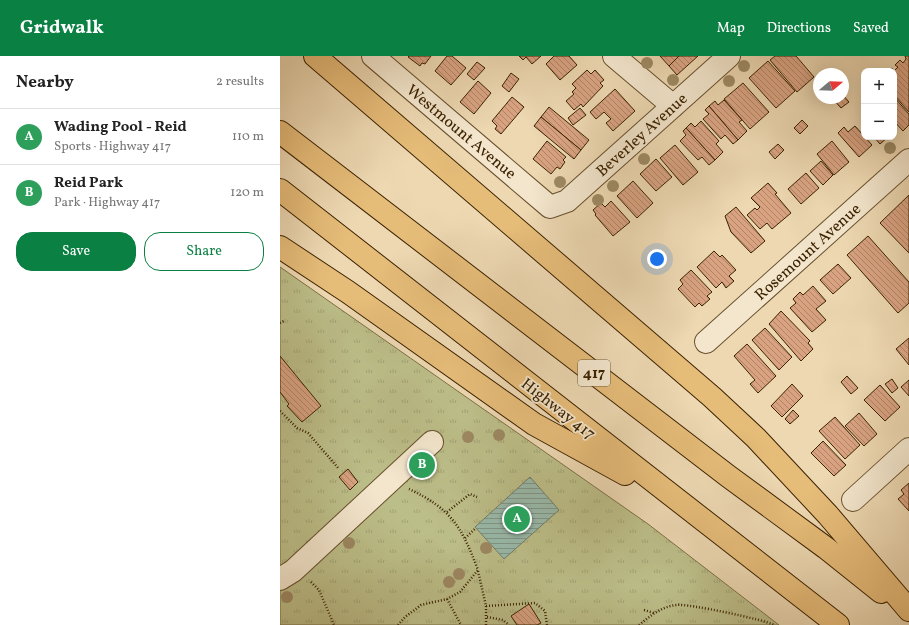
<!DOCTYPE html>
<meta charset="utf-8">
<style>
body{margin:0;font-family:Vollkorn,serif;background:#f2f2f2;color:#222}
.controls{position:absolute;right:12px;top:12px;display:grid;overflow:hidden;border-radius:8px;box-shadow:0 4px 16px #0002}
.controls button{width:36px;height:36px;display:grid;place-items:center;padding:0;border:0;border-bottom:1px solid #e0e0e0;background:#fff;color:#222;font:20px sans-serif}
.compass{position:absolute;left:533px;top:12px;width:36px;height:36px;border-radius:50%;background:#fff;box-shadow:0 4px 16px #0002;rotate:71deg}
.you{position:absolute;left:377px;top:203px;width:14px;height:14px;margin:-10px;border:3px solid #fff;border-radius:50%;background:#1a73e8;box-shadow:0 0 0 6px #1a73e833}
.badge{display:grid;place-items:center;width:26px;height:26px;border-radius:50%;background:#0b8043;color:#fff;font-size:13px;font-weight:700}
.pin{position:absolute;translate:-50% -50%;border:2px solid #fff;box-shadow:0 1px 4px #0006}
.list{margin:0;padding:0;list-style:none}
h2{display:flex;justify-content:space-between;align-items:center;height:52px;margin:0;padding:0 16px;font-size:17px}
h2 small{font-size:13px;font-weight:400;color:#767676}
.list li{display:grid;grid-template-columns:26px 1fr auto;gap:12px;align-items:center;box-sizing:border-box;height:56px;padding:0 16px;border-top:1px solid #e0e0e0}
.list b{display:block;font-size:15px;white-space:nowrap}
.list p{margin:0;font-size:13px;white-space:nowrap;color:#767676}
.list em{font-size:13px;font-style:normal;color:#767676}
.actions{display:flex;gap:8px;padding:12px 16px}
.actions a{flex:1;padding:9px 0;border:1px solid #0b8043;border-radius:16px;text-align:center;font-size:14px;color:#0b8043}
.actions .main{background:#0b8043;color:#fff}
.map{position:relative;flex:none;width:629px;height:569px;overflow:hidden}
header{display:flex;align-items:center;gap:24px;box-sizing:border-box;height:56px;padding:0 20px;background:#0b8043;color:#fff}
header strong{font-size:19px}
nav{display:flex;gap:22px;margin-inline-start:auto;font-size:14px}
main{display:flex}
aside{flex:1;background:#fff}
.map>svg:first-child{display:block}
.park{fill:url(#park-tufts);stroke:#7c7045}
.water{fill:url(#water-rules);stroke:#737d67}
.building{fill:url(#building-back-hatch);stroke:#3b2201}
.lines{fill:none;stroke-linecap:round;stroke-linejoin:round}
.minor-casing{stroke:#68502d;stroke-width:24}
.highway-casing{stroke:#3b2201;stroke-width:24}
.path{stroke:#3b2201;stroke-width:2.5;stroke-dasharray:1 2;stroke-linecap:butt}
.minor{stroke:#f3e6cd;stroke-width:22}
.highway{stroke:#e6bc79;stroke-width:22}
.tree{fill:#9d8963}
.labels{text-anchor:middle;stroke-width:3.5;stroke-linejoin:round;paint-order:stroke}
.shield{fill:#f3e6cd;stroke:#725d3e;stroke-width:1}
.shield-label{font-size:15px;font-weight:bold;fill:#3b2201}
.street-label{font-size:16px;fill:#3b2201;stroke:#f3e6cd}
</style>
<header>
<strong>Gridwalk</strong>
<nav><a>Map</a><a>Directions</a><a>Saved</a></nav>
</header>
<main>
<aside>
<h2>Nearby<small>2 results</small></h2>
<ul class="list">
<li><span class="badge" style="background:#2e9e5b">A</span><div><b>Wading Pool - Reid</b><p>Sports · Highway 417</p></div><em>110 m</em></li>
<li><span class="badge" style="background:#2e9e5b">B</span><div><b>Reid Park</b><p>Park · Highway 417</p></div><em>120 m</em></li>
</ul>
<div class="actions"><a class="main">Save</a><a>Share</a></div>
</aside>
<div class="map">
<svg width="629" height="569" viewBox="0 0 629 569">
<defs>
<pattern id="park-tufts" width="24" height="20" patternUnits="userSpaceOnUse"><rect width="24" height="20" fill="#bcbe89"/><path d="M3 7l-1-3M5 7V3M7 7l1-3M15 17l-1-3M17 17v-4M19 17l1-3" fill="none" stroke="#a2a374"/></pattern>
<pattern id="water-rules" width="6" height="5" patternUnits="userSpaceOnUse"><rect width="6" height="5" fill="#99baab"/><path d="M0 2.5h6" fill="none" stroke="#7e9789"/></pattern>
<pattern id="building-back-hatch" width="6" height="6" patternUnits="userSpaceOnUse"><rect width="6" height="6" fill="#d9a382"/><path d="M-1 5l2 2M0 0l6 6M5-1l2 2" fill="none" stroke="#b18468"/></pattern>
</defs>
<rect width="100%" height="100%" fill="#edd8b2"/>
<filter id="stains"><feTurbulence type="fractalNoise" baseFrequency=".005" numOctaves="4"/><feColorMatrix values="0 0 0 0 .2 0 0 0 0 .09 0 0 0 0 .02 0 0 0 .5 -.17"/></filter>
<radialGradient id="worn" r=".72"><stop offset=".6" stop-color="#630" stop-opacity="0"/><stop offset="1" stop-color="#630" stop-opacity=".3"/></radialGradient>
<polygon class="park" points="0,211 368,468 499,569 0,569"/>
<polygon class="water" points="250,421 279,454 224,503 195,471"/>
<g class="building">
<polygon points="129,0 151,0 145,8 142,7 140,10 128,1"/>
<polygon points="167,0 172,0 186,12 171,29 155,15"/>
<polygon points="239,0 261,0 252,8 246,1 243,4"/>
<polygon points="274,0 289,0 297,9 280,24 266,8"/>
<polygon points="380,0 399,0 389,10"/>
<polygon points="399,0 418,0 397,19 389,10"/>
<polygon points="495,0 516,0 534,21 517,36 490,4"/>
<polygon points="625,0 629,0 629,56 614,39 614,15 608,15 612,12 614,15 618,11 615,9 620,4 623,7 626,3"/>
<polygon points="488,5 515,35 496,52 469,22"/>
<polygon points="197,6 205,12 194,24 187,18"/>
<polygon points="307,14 311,18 315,14 324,24 320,27 323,30 303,51 301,48 294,54 286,45 294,38 292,36 296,32 292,28"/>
<polygon points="231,17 239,23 229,36 222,30"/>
<polygon points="198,25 211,37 194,58 180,46"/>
<polygon points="463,27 489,56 470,73 444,43"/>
<polygon points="335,33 355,55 333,75 326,67 331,63 324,56 316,63 310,56"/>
<polygon points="563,39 569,46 561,52 552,42 563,42"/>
<polygon points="232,41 244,51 221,78 215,73 217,70 212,65"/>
<polygon points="614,41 629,58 629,69 623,75 614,65"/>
<polygon points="444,44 462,64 459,66 467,75 458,84 429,50 435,45 438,49"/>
<polygon points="429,50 458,84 453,88 445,79 441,83 423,63 429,58 425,54"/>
<polygon points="269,51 309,84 301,94 261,61"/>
<polygon points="300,52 306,59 293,69 288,62"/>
<polygon points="261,61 301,94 294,103 254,70"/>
<polygon points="522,64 528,70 520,78 514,72"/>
<polygon points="421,65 439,85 436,88 443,96 435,104 406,72 411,67 415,71"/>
<polygon points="575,70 592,89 579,101 558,77 564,71 568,76"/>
<polygon points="406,72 435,104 429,109 422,101 418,104 400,85 406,79 403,75"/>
<polygon points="594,81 608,81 600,88"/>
<polygon points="267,85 286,101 283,104 285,106 280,113 277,111 271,118 253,103"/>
<polygon points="552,85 569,106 554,119 537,98"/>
<polygon points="498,88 504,94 495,103 489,96"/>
<polygon points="395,89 418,116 403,129 380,102"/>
<polygon points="376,103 392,121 376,135 360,118"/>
<polygon points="541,105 553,119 543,129 530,115"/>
<polygon points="526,117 539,132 521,148 508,133"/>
<polygon points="353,125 373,147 357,162 337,140"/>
<polygon points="488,127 497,137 495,138 511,157 492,173 487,167 480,173 467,159 475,152 477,154 480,151 471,142"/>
<polygon points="629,139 629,197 600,167"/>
<polygon points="331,145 350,166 333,180 315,159 316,158 313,154 321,147 325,151"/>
<polygon points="456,151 485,185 471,197 451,176 445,160"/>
<polygon points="588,180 629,226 629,247 618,257 567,199"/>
<polygon points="434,195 440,201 442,199 456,214 449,220 454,225 446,232 442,226 436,232 417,211"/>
<polygon points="558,208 571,222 553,238 540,224"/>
<polygon points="411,214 432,236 427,240 430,243 422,250 419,247 415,251 398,233 403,228 400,224"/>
<polygon points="533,230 546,245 536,253 546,264 532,276 510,252 516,247 513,243 520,236 523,239"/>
<polygon points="501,255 530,285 528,287 533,293 521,305 489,268"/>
<polygon points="485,272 512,301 499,314 472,284"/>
<polygon points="629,282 629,309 616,293"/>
<polygon points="467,288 496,320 478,337 470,328 475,324 454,300"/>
<polygon points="0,300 41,350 22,366 7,350 9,348 0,336"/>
<polygon points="567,320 578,332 571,338 561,326"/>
<polygon points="612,323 618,332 612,337 605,328"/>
<polygon points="629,324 629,340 621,331"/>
<polygon points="512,328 523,340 502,361 491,350"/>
<polygon points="600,329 620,351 605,365 584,344"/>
<polygon points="513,354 519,360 510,368 505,363"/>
<polygon points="579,357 597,378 584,390 565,370"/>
<polygon points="555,361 580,389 565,403 539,375"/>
<polygon points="543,385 566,409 554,420 531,397"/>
<polygon points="68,413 78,426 70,434 59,421"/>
<polygon points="629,427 629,455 618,443 624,438 621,434"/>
<polygon points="249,548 261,567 257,569 237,569 231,560"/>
</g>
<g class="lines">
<defs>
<g id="minor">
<polyline points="93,0 270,151 287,145 449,0"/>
<polyline points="334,0 393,50"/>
<polyline points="426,286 629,104"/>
<polyline points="573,444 629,393"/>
<polyline points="0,523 13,515 152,386"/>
</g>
<g id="highway">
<polyline points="35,0 432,341 476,382 548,459 629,554"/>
<polyline points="0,76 448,420 546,492 601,536"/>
<polyline points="0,134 558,569"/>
<polyline points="0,191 68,236 254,368 345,418"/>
</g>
</defs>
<use href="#minor" class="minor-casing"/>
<use href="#highway" class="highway-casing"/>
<g class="path">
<polyline points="0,267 4,265"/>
<polyline points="0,355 17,372 28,377 59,413"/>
<polyline points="167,456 190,438 197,441"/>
<polyline points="185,482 196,472"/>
<polyline points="198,515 206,550 206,569"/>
<polyline points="31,526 39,534 54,569"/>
<polyline points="167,543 181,569"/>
<polyline points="206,550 255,547 265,555 267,569"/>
<polyline points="364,554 374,557"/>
<polyline points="207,561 223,564 229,569"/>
<path d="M118,569L125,561L141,549L167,543L180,536L198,514C182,472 172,453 129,433"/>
<path d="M359,569C370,560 382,550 397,549C406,547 486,564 494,569"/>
</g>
<use href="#minor" class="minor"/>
<use href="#highway" class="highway"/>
</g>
<g class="tree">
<circle cx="367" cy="7" r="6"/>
<circle cx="464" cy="10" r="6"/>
<circle cx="393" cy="24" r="6"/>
<circle cx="449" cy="25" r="6"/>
<circle cx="610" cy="92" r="6"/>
<circle cx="364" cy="103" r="6"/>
<circle cx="280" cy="126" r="6"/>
<circle cx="333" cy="130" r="6"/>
<circle cx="318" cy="144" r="6"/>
<circle cx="219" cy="379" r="6"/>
<circle cx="188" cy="381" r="6"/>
<circle cx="69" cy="487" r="6"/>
<circle cx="206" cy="492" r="6"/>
<circle cx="179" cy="518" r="6"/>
<circle cx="169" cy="526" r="6"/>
<circle cx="7" cy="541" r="6"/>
</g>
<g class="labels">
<rect class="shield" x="298" y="304" width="32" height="26" rx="3"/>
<g class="shield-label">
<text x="314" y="322">417</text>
</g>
<g class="street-label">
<text transform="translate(182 75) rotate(40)" y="6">Westmount Avenue</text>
<text transform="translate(361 78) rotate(-42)" y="6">Beverley Avenue</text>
<text transform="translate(527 195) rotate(-42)" y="6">Rosemount Avenue</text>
<text transform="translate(279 352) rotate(38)" y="6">Highway 417</text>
</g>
</g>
<rect width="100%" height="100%" filter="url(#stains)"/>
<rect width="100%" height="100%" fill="url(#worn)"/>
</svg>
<div class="controls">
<button>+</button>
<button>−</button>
</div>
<svg class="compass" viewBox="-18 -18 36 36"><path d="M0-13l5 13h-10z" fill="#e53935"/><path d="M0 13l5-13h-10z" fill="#767676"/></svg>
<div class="you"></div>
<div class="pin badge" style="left:237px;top:463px;background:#2e9e5b">A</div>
<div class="pin badge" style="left:142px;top:409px;background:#2e9e5b">B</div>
</div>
</main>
